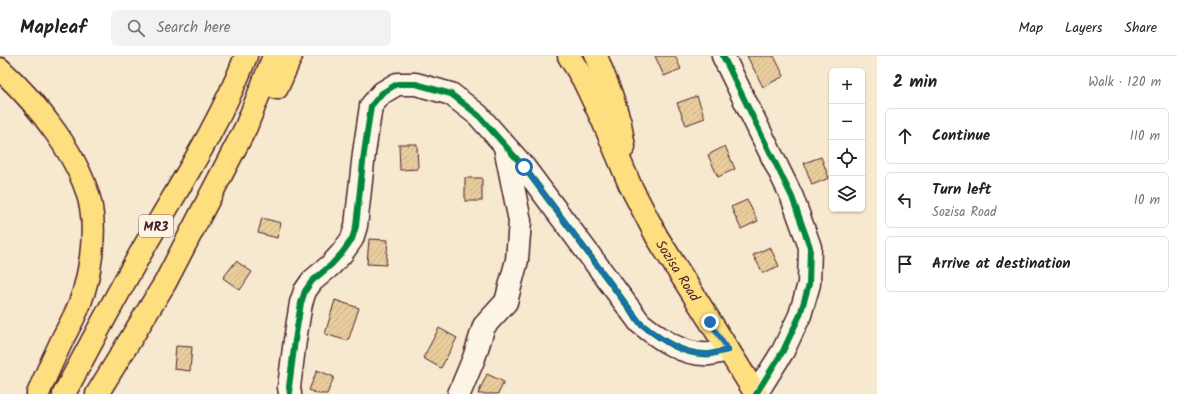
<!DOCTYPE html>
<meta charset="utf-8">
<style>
body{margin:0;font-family:Kalam,sans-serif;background:#f2f2f2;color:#222}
.controls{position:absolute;right:12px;top:12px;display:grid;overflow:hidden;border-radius:6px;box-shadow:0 1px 3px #0004}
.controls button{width:36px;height:36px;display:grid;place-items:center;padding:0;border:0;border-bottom:1px solid #e0e0e0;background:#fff;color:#222;font:20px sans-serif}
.stop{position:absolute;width:12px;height:12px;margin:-9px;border:3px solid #1f6fb2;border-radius:50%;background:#fff}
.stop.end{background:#1f6fb2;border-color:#fff;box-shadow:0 1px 4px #0008}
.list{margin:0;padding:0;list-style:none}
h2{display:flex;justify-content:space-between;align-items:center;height:52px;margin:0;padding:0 16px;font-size:17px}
h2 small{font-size:13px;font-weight:400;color:#767676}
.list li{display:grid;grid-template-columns:26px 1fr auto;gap:12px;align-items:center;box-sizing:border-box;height:56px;margin:0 8px 8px;padding:0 8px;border:1px solid #e0e0e0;border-radius:6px}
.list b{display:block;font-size:15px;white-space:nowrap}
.list p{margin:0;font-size:13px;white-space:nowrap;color:#767676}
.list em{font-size:13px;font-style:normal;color:#767676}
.icon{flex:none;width:22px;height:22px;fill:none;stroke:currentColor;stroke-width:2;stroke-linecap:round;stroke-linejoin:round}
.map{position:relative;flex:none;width:877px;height:338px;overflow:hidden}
header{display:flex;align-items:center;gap:24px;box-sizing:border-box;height:56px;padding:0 20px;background:#fff;border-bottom:1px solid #e0e0e0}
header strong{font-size:19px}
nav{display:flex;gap:22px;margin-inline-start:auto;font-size:14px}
.search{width:280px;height:36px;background:#f2f2f2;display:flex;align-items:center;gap:10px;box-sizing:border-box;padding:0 14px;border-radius:6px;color:#767676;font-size:15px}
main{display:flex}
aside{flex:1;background:#fff}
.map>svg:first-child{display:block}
.building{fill:url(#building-hatch);stroke:#4a1f2b}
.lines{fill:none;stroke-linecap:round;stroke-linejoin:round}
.minor-casing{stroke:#4a1f2b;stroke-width:25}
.major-casing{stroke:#4a1f2b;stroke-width:25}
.highway-casing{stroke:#4a1f2b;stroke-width:25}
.minor{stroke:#fcf5e5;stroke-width:22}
.major{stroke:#fddf80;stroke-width:22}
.highway{stroke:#fddf80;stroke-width:22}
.cycleway-casing{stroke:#fcf5e5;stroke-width:8}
.cycleway{stroke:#00873e;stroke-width:6}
.route{stroke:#1f6fb2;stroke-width:5}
.labels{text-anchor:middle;stroke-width:3;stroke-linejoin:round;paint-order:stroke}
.shield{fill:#fcf5e5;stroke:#7f5f63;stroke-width:1}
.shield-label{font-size:13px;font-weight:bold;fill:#4a1f2b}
.street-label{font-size:14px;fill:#4a1f2b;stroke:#fcf5e5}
</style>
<header>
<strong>Mapleaf</strong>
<div class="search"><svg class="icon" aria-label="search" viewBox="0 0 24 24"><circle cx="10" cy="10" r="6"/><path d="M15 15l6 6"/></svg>Search here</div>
<nav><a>Map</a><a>Layers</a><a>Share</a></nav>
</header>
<main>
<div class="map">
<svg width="877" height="338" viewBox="0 0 877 338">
<defs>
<pattern id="building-hatch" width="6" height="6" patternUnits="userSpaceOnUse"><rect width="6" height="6" fill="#e9cd9d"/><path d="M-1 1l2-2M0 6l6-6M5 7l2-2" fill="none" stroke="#c9b087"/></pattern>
</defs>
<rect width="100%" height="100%" fill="#f6e9cf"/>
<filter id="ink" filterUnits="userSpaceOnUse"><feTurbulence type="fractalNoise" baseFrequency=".025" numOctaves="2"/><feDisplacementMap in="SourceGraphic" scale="8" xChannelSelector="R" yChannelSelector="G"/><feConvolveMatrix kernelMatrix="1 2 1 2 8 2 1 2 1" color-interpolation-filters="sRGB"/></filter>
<g filter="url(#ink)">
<g class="building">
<polygon points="655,0 675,0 681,13 664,20"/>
<polygon points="747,0 774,0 784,20 763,31"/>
<polygon points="697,40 705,62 686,69 677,47"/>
<polygon points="399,88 417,88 418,113 400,114"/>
<polygon points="725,90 735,113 718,121 708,99"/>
<polygon points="821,101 829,122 812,129 804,107"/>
<rect x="465" y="122" width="17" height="23"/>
<polygon points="747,144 758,165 741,173 731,151"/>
<polygon points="262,162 281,167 277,182 258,177"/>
<polygon points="369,183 388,184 386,209 367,208"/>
<polygon points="770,191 779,210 763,217 753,199"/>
<polygon points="236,205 252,216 240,234 223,222"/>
<polygon points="335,244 359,252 348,285 325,278"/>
<polygon points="439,272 457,282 441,312 423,302"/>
<polygon points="176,290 192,291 190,315 174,313"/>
<polygon points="317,314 334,321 327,338 318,338 309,334"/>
<polygon points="487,318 504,326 498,338 478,338"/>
</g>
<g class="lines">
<defs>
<g id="minor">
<polyline points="723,0 792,141 810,191 809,228 800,259 783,295 756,338"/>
<path d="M290,338L289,331L295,284L301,247L305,235L312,225L331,209L342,197L352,183L356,170L364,97L371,50L382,37L397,28H416L451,38L478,59L524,111L640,267C660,283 683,300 710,298C716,297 722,295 728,294"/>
<polyline points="459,338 474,302 484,270 506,246 517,204 520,165 505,91"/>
</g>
<g id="major">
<path id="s1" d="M569,0L583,23L603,65L630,129L657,181L756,338"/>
<polyline points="596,0 611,38 620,67 624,91"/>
</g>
<g id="highway">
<path d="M0,13C36,46 82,103 91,151C96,180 90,220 80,247C76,258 70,269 64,280C55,299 46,318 38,338"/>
<polyline points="277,32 291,0"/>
<path d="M64,338C92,285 121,231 151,179C185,121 222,63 246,0"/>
<polyline points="97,338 165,227 246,71 274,0"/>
</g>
</defs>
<use href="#minor" class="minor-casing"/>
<use href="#major" class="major-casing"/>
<use href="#highway" class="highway-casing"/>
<use href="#minor" class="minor"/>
<use href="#major" class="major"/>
<use href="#highway" class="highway"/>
<defs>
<g id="cycleway">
<polyline points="723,0 792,141 810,191 809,228 800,259 783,295 756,338"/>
<path d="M290,338L289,331L295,284L301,247L305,235L312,225L331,209L342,197L352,183L356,170L364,97L371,50L382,37L397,28H416L451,38L478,59L524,111L640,267C660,283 683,300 710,298C716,297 722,295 728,294"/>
</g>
</defs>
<use href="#cycleway" class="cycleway-casing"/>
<use href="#cycleway" class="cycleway"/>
</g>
</g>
<g class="lines" filter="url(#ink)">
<path class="route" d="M524,111L640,267C660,283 683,300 710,298C716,297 722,295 728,294L710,266"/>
</g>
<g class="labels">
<rect class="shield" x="139" y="159" width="34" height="22" rx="3"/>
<g class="shield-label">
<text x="156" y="175">MR3</text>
</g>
<g class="street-label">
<text dy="5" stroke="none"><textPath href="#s1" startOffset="241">Sozisa Road</textPath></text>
</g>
</g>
</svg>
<div class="controls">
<button>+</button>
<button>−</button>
<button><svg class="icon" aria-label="locate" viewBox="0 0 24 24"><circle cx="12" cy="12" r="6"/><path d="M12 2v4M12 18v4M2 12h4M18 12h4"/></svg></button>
<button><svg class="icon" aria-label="layers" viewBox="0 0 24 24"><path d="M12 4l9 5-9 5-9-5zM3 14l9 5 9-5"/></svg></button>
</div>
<div class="stop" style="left:524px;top:111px"></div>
<div class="stop end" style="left:710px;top:266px"></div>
</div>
<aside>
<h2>2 min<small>Walk · 120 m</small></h2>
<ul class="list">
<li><svg class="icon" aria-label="ahead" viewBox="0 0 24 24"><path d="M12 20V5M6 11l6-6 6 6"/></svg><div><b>Continue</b></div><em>110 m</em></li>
<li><svg class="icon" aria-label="left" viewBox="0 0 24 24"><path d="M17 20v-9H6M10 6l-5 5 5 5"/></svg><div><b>Turn left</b><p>Sozisa Road</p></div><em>10 m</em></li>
<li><svg class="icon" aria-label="arrive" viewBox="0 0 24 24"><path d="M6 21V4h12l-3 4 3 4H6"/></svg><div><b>Arrive at destination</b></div></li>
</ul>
</aside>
</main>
